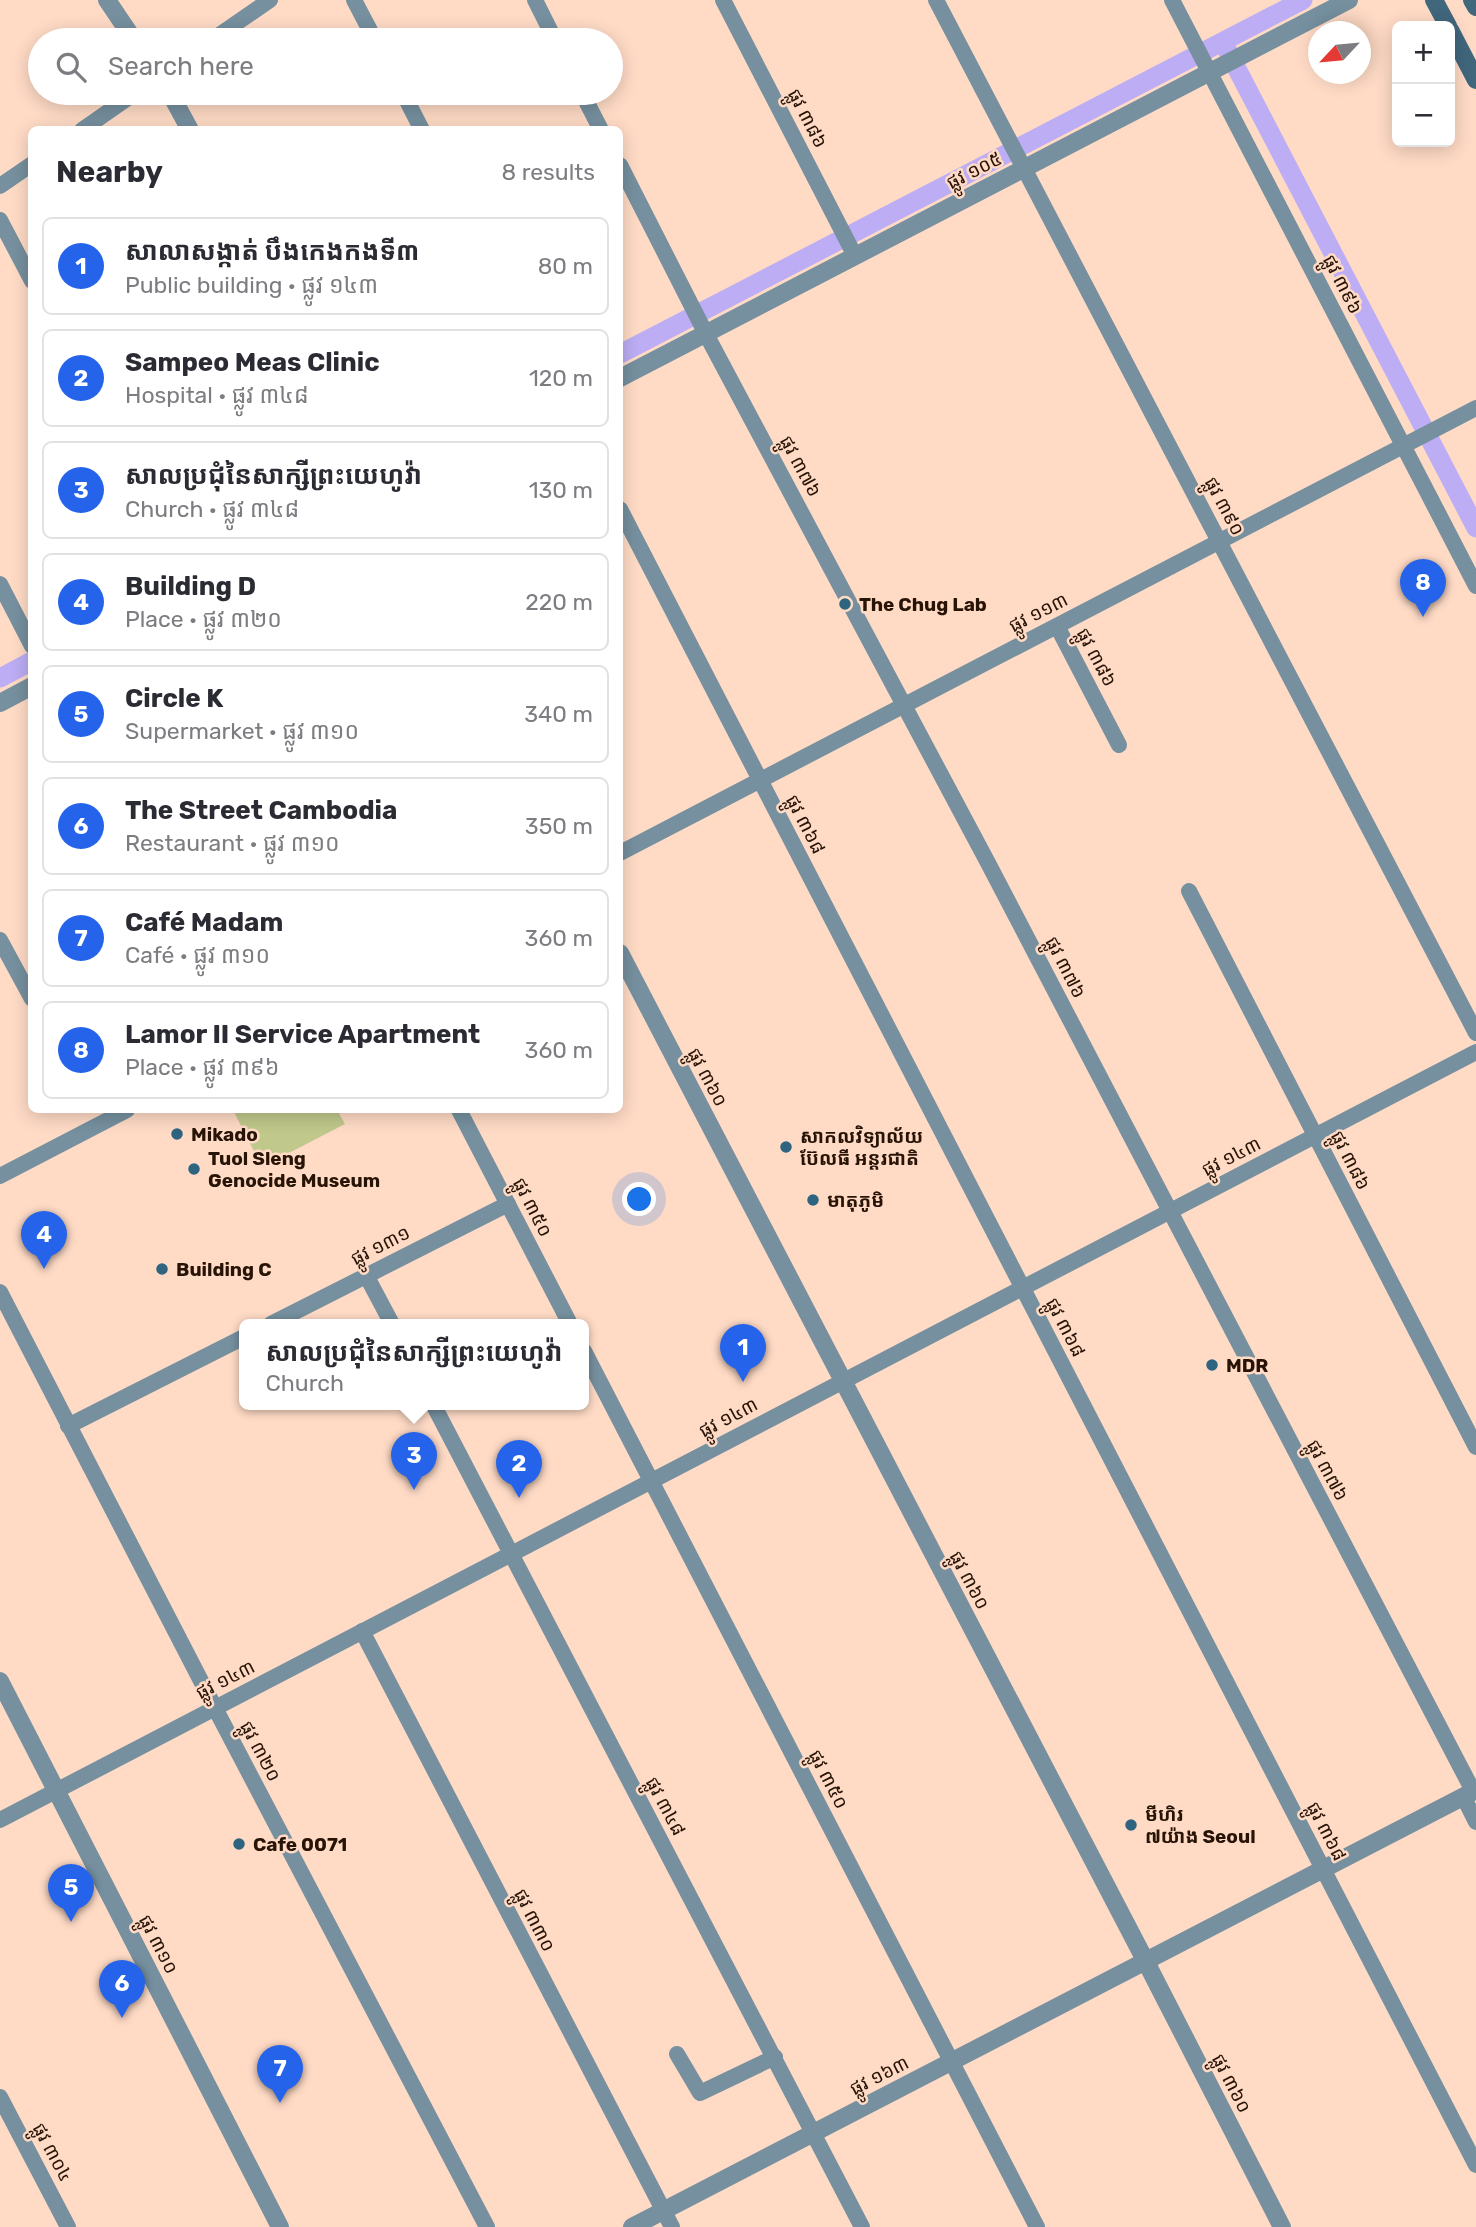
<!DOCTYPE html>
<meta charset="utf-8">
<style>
body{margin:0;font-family:Rubik,"Noto Sans Khmer",sans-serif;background:#f2f2f3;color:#2b2b33}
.controls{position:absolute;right:21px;top:21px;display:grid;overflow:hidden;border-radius:10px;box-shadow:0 4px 18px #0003}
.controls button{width:63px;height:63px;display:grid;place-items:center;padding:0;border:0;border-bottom:2px solid #e1e1e2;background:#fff;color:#2b2b33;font:35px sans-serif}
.compass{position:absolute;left:1308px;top:21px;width:63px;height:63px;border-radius:50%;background:#fff;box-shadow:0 4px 18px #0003;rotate:244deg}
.you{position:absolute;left:640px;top:1200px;width:24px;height:24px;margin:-18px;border:5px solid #fff;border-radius:50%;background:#1a73e8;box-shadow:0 0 0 10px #1a73e833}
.badge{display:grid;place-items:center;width:46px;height:46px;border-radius:50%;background:#2563eb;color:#fff;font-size:23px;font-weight:700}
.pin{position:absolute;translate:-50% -58px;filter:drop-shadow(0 2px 4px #0008)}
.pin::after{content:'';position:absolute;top:37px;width:24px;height:21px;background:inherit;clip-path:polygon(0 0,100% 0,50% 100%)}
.popup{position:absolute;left:239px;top:1319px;width:350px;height:91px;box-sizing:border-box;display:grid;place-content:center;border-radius:10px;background:#fff;filter:drop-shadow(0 2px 5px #0005);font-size:23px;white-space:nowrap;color:#7c7c81}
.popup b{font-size:26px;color:#2b2b33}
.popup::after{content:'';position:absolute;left:50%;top:100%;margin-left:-14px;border:14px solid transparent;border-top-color:#fff}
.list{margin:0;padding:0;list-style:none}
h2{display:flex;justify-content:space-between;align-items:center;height:91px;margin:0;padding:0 28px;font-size:30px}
h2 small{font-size:23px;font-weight:400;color:#7c7c81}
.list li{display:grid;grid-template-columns:46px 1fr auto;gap:21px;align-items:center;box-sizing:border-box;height:98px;margin:0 14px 14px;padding:0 14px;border:2px solid #e1e1e2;border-radius:10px}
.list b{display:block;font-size:26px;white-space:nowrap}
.list p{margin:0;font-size:23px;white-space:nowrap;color:#7c7c81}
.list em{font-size:23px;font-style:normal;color:#7c7c81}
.icon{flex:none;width:38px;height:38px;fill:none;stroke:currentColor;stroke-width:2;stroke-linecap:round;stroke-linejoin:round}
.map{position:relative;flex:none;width:1476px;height:2227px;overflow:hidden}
.search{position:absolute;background:#fff;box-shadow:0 4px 18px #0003;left:28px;top:28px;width:595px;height:77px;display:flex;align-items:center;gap:18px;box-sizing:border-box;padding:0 24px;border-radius:38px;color:#7c7c81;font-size:26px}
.panel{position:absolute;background:#fff;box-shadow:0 4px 18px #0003;left:28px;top:126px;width:595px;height:987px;border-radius:10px}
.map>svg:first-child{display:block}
.green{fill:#c1c88b}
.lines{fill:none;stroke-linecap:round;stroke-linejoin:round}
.canal{stroke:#bcadf4;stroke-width:19}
.minor{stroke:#76909f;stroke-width:16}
.tertiary{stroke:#76909f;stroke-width:18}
.secondary{stroke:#41677d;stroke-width:18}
.poi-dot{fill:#2e6480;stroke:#ffdbc6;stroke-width:2.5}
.labels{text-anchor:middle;stroke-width:5;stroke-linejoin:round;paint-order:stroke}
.street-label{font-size:19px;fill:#281406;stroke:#ffdbc6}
.poi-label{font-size:19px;font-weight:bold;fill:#281406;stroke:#ffdbc6;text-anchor:start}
</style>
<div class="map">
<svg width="1476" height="2227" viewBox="0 0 1476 2227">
<rect width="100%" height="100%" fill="#ffdbc6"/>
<polygon class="green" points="233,1110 337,1110 345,1124 262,1167"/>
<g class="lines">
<g class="canal">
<polyline points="1224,44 1476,528"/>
<polyline points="620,354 1303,0"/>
<polyline points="0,678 32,661"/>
</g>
<g class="minor">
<polyline points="354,0 375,40"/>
<polyline points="535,0 555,40"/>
<polyline points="723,0 855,256"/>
<polyline points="936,0 1476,1033"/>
<polyline points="1172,0 1476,586"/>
<polyline points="212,40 270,0"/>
<polyline points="403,93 422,130"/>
<polyline points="582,93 601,130"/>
<polyline points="82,130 135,93"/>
<polyline points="620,165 706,334 987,861 1473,1791"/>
<polyline points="0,186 32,164"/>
<polyline points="0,220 32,281"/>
<polyline points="620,509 1476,2165"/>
<polyline points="0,584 32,646"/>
<polyline points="1057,626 1119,745"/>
<polyline points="620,853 1476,408"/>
<polyline points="1189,891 1476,1447"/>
<polyline points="0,940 32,999"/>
<polyline points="459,1110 570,1324"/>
<polyline points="0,1176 127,1110"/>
<polyline points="366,1275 392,1324"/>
<polyline points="0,1292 215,1708 487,2227"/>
<polyline points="271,1324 508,1204"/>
<polyline points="584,1351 1037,2227"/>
<polyline points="433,1404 862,2227"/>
<polyline points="68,1426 244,1337"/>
<polyline points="362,1631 672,2227"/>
<polyline points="1463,1796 1476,1822"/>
<polyline points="0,1820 1476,1052"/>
<polyline points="677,2054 700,2093 775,2057"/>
<polyline points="0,2097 68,2227"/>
</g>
<g class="tertiary">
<polyline points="107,0 134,40"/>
<polyline points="170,93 190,130"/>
<polyline points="620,378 1349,0"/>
<polyline points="0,703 32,686"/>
<polyline points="620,953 1145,1960 1282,2227"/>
<polyline points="0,1681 280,2227"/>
<polyline points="632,2227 1476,1790"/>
</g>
<g class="secondary">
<polyline points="1434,0 1448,26"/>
<polyline points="1472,0 1476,7"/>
<polyline points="1450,30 1476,80"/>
</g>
</g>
<g class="poi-dot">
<circle cx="845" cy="604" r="7"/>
<circle cx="177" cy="1134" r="7"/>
<circle cx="786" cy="1147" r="7"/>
<circle cx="194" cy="1169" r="7"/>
<circle cx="813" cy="1200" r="7"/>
<circle cx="162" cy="1269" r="7"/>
<circle cx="1212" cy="1365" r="7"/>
<circle cx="1131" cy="1825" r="7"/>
<circle cx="239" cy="1844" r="7"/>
</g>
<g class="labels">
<g class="street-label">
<text transform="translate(808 118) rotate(63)" y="7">ផ្លូវ ៣៨៦</text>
<text transform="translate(974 170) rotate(-27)" y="7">ផ្លូវ ១០៥</text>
<text transform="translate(1343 284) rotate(63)" y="7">ផ្លូវ ៣៩៦</text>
<text transform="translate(801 466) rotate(62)" y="7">ផ្លូវ ៣៧៦</text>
<text transform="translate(1225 506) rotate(62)" y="7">ផ្លូវ ៣៩០</text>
<text transform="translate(1038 612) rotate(-27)" y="7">ផ្លូវ ១១៣</text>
<text transform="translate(1097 657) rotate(62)" y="7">ផ្លូវ ៣៨៦</text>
<text transform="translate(806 824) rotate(63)" y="7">ផ្លូវ ៣៦៨</text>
<text transform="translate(1066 967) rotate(63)" y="7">ផ្លូវ ៣៧៦</text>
<text transform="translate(708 1077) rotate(62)" y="7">ផ្លូវ ៣៦០</text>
<text transform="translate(1231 1156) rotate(-27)" y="7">ផ្លូវ ១៤៣</text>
<text transform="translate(1351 1160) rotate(63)" y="7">ផ្លូវ ៣៨៦</text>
<text transform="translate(533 1207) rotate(63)" y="7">ផ្លូវ ៣៥០</text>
<text transform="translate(380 1245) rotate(-27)" y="7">ផ្លូវ ១៣១</text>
<text transform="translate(1066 1327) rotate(63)" y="7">ផ្លូវ ៣៦៨</text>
<text transform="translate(728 1417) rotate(-28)" y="7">ផ្លូវ ១៤៣</text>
<text transform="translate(1328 1470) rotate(62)" y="7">ផ្លូវ ៣៧៦</text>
<text transform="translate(970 1580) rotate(62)" y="7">ផ្លូវ ៣៦០</text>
<text transform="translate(225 1679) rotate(-27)" y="7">ផ្លូវ ១៤៣</text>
<text transform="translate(261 1751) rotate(62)" y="7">ផ្លូវ ៣២០</text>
<text transform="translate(829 1779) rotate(63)" y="7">ផ្លូវ ៣៥០</text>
<text transform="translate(666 1806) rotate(62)" y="7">ផ្លូវ ៣៤៨</text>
<text transform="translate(1327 1831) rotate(63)" y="7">ផ្លូវ ៣៦៨</text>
<text transform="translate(535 1920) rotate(63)" y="7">ផ្លូវ ៣៣០</text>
<text transform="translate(159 1944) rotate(63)" y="7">ផ្លូវ ៣១០</text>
<text transform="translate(879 2075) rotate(-27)" y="7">ផ្លូវ ១៦៣</text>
<text transform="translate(1232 2083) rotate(63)" y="7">ផ្លូវ ៣៦០</text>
<text transform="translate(53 2152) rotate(62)" y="7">ផ្លូវ ៣០៤</text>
</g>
<g class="poi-label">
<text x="859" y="611">The Chug Lab</text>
<text x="191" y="1141">Mikado</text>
<text x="800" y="1143">សាកលវិទ្យាល័យ<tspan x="800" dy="22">ប៊ែលធី អន្តរជាតិ</tspan></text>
<text x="208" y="1165">Tuol Sleng<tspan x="208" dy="22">Genocide Museum</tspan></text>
<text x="827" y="1207">មាតុភូមិ</text>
<text x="176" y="1276">Building C</text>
<text x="1226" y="1372">MDR</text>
<text x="1145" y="1821">មីហិរ<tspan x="1145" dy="22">៧យ៉ាង Seoul</tspan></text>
<text x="253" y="1851">Cafe 0071</text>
</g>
</g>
</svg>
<div class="controls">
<button>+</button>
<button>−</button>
</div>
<svg class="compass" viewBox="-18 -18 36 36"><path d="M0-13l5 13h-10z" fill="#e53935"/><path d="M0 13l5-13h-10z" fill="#7c7c81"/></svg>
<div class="you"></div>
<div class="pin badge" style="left:743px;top:1382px">1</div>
<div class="pin badge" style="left:519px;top:1498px">2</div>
<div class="pin badge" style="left:414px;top:1490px">3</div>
<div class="popup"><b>សាលប្រជុំនៃសាក្សីព្រះយេហូវ៉ា</b>Church</div>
<div class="pin badge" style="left:44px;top:1269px">4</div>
<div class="pin badge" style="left:71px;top:1922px">5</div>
<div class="pin badge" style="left:122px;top:2018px">6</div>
<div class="pin badge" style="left:280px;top:2103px">7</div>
<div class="pin badge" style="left:1423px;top:617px">8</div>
<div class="search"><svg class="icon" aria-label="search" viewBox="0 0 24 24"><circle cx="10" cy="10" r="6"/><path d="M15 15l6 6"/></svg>Search here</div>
<section class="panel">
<h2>Nearby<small>8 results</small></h2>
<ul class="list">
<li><span class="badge">1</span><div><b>សាលាសង្កាត់ បឹងកេងកងទី៣</b><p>Public building · ផ្លូវ ១៤៣</p></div><em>80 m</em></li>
<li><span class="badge">2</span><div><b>Sampeo Meas Clinic</b><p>Hospital · ផ្លូវ ៣៤៨</p></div><em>120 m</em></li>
<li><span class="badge">3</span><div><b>សាលប្រជុំនៃសាក្សីព្រះយេហូវ៉ា</b><p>Church · ផ្លូវ ៣៤៨</p></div><em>130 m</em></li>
<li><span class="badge">4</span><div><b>Building D</b><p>Place · ផ្លូវ ៣២០</p></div><em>220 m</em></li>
<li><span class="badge">5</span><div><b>Circle K</b><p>Supermarket · ផ្លូវ ៣១០</p></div><em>340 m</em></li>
<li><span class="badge">6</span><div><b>The Street Cambodia</b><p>Restaurant · ផ្លូវ ៣១០</p></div><em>350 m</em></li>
<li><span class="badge">7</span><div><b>Café Madam</b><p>Café · ផ្លូវ ៣១០</p></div><em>360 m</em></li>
<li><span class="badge">8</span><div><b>Lamor II Service Apartment</b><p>Place · ផ្លូវ ៣៩៦</p></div><em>360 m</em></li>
</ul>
</section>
</div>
